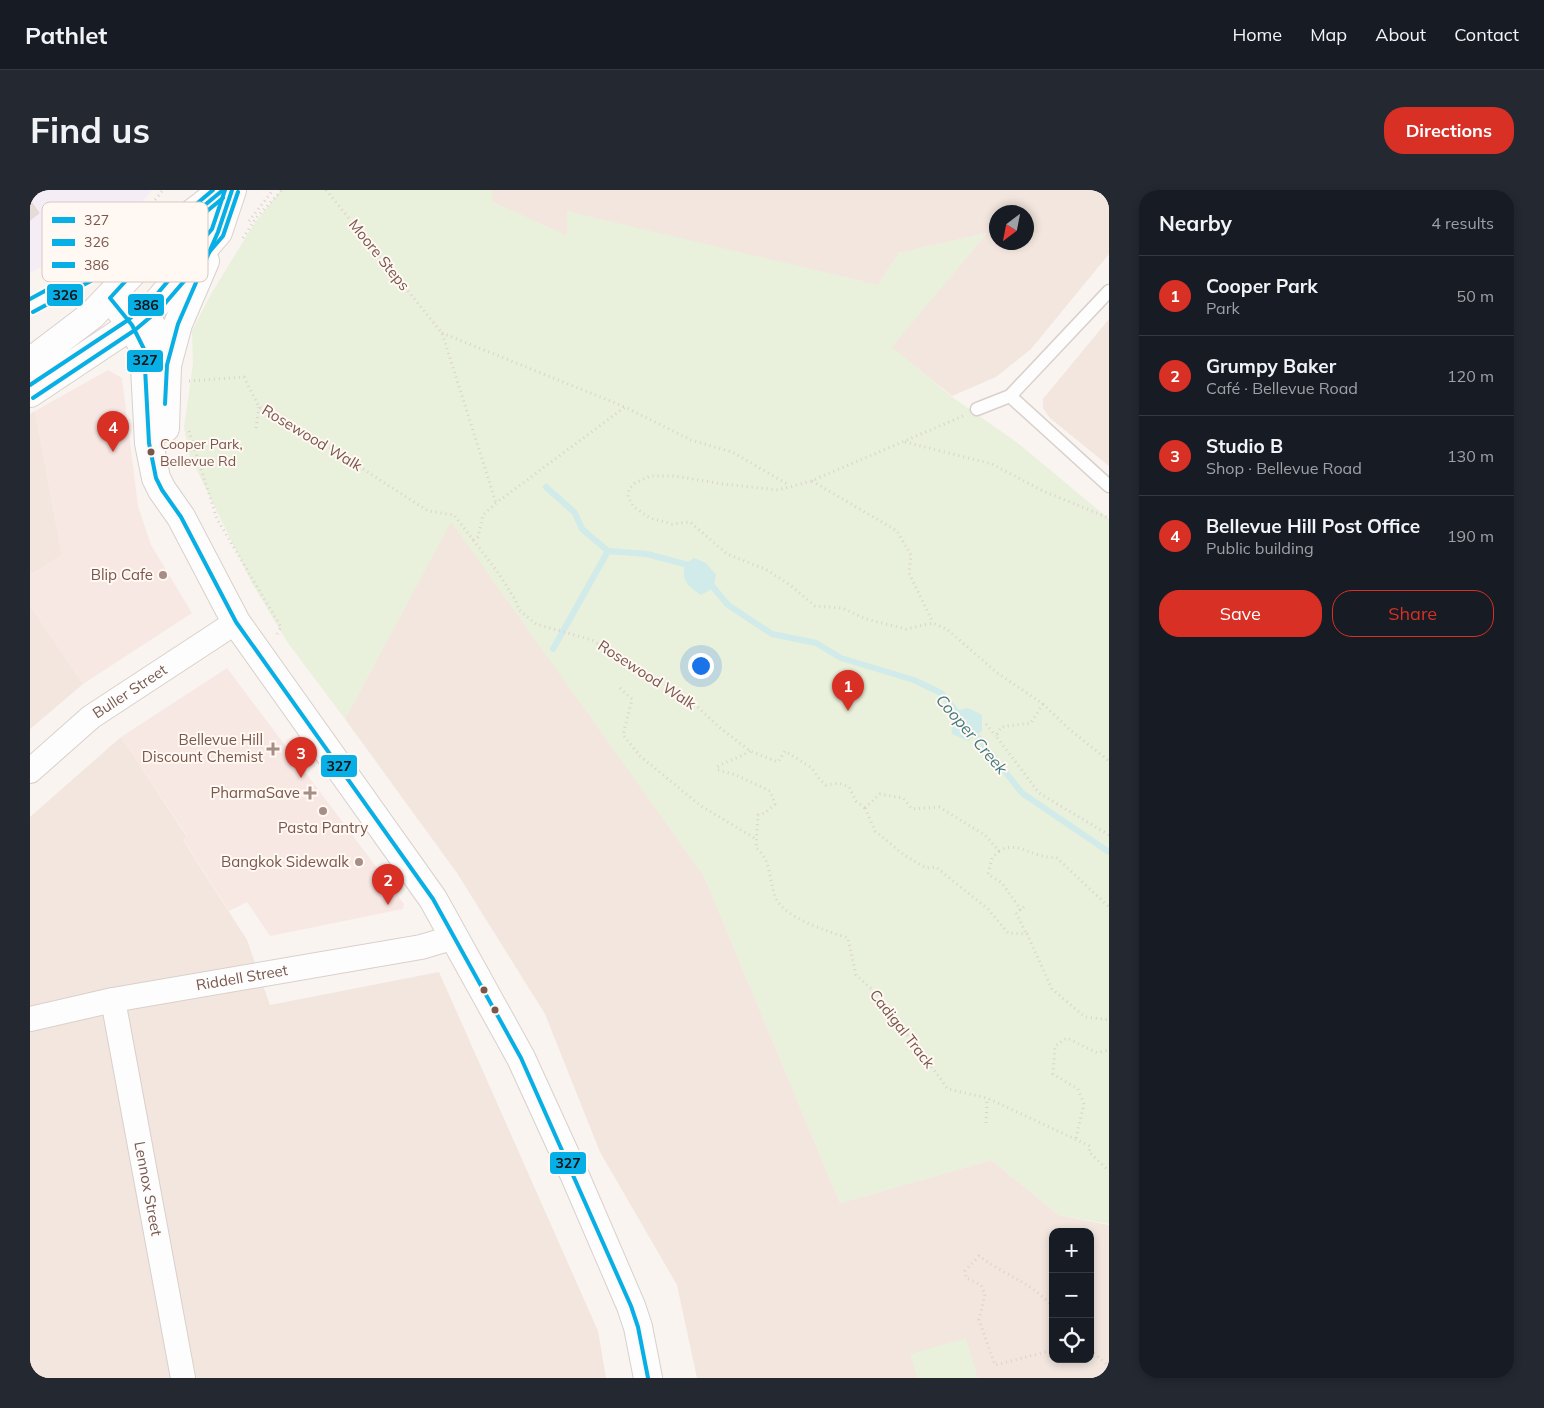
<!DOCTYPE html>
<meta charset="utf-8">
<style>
body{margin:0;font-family:Mulish,sans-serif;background:#242831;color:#f1f3f6}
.controls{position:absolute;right:15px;bottom:15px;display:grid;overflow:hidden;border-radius:10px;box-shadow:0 2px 8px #0003}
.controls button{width:45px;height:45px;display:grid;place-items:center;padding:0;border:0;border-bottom:1px solid #363941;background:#171b24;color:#f1f3f6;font:25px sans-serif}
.compass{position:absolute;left:959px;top:15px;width:45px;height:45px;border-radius:50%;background:#171b24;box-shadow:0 2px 8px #0003;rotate:212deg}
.you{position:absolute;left:670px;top:475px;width:18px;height:18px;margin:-12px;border:4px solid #fff;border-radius:50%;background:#1a73e8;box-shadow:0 0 0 8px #1a73e833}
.badge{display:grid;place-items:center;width:32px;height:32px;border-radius:50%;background:#d93025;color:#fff;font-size:16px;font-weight:700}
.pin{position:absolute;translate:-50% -41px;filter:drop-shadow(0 1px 2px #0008)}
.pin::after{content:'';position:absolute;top:26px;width:18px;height:15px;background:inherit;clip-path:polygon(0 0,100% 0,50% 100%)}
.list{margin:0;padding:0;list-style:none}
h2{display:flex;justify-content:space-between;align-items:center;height:65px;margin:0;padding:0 20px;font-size:21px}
h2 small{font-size:16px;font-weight:400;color:#9ea1a6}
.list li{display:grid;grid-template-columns:32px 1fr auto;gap:15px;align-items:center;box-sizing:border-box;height:80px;padding:0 20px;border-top:1px solid #363941}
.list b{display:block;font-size:19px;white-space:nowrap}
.list p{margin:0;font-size:16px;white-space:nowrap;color:#9ea1a6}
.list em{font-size:16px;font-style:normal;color:#9ea1a6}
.actions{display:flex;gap:10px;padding:15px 20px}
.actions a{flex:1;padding:11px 0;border:1px solid #d93025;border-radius:20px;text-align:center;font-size:18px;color:#d93025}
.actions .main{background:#d93025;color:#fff}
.icon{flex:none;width:28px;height:28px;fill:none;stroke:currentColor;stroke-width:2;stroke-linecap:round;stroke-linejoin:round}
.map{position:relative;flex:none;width:1079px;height:1188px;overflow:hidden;border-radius:20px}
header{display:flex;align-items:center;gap:30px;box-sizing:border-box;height:70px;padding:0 25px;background:#171b24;border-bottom:1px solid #363941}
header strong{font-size:24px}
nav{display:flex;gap:28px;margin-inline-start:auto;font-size:18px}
.intro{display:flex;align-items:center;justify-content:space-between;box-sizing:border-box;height:120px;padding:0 30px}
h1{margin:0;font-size:35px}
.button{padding:12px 22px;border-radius:20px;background:#d93025;color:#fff;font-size:18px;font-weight:700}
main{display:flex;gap:30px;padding:0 30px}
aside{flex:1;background:#171b24;border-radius:20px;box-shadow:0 2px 8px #0003}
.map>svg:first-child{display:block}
.residential{fill:#f2e6de;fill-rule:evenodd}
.commercial{fill:#f8e8e4}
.education{fill:#f5edf6}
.green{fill:#e9f0db}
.water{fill:#d0ebea}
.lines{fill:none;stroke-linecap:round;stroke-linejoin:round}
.stream{stroke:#d0ebea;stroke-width:6}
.building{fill:#e6dcd7;stroke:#e2d6d1}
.service-casing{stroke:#d9d0cc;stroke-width:15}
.minor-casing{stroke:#d9d0cc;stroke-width:26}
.tertiary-casing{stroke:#d9d0cc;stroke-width:30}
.path{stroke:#dbd2d0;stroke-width:3;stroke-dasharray:1 4;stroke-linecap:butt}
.service{stroke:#fefdfd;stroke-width:12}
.minor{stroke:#fefdfd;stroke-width:24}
.tertiary{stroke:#fefdfd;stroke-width:28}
.bus-1-casing{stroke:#fff8f3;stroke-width:8}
.bus-2-casing{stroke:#fff8f3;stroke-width:8}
.bus-3-casing{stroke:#fff8f3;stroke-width:8}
.bus-1{stroke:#06b0e7;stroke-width:4}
.bus-2{stroke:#06b0e7;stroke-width:4}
.bus-3{stroke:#06b0e7;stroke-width:4}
.bus-dot{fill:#79574d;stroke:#fff8f3;stroke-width:2}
.poi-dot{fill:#a68e86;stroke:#fff8f3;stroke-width:2}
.labels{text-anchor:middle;stroke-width:4;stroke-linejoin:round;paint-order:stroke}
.bus-label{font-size:14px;fill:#79574d;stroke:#fff8f3;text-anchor:start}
.street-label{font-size:15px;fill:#79574d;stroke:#fff8f3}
.poi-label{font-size:15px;fill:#79574d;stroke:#fff8f3;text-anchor:end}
.water-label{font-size:16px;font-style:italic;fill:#407c7e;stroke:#fff8f3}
.key{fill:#fff8f3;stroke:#d7c8c1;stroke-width:1}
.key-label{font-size:14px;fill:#79574d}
.line-badge{stroke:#fff8f3;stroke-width:2}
.pale-badge-label{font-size:14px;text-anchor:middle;font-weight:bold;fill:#111}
</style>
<header>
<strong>Pathlet</strong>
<nav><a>Home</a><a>Map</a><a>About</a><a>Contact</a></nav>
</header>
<div class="intro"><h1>Find us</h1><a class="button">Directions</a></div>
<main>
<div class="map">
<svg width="1079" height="1188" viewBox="0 0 1079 1188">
<rect width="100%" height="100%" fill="#f9f4f0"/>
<g class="residential">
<path d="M462,0H1079V64L1001,159L966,187L922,206L861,157L957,43L869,63L848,95L537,22V46L462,12ZM966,22H996V52H966Z"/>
<polygon points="1079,129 1079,276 1020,228 1013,218 1013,209"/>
<polygon points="5,221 32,365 0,385 0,224"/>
<path d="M421,331L674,686L810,1013L961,970L1029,1025L1079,1035V1188H667L647,1095L570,962L515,824L427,683L315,529ZM1023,1042H1060V1169H1023Z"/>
<polygon points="0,416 53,494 0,539"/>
<polygon points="91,547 157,647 153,650 217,750 240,815 409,782 568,1141 576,1188 0,1188 0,627"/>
</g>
<g class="commercial">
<polygon points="78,180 92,188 108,316 121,355 162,423 53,494 0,416 0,385 32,365 5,221"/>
<polygon points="197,478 374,714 373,719 240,746 217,712 199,721 153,649 157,646 91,547"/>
</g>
<polygon class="education" points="0,0 122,0 96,33 0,83"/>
<g class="green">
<polygon points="251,0 462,0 462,12 537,45 537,21 848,95 869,63 957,43 862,157 922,207 989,254 1079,329 1079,1034 1029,1025 961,970 810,1013 674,686 421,332 315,529 258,453 222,393 160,266 154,238 163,174 162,141 181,104 224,34"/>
<polygon points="936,1148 948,1188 887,1188 880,1164"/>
</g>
<g class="water">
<path d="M664,368L676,373L686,385L683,398L671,405C658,396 651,391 655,374Z"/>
<polygon points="938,518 952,525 952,541 938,551 922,544 921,532 925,521"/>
</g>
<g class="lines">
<g class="stream">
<polyline points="516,297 545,323 552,339 578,361 617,364 662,376"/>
<polyline points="678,391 698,415 742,444 786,453 811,468 884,490 911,503 931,527"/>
<polyline points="523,459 578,361"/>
<polyline points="942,540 992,603 1079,662"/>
</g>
</g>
<polygon class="building" points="0,10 9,23 0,30"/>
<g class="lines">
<defs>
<g id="service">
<polyline points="0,116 97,64 119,54"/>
<polyline points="980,206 1079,296"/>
<polyline points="947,219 980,206 1079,101"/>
</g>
<g id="minor">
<path id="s1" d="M0,581L61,527L206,432"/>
<path id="s2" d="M83,810L153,1188"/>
<path id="s3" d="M0,829L83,810L391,757L425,747"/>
</g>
<g id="tertiary">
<polyline points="80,108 102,135 114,159 119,253 126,288 132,300 151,327 206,432 403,709 491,868 545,986 601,1116 608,1137 618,1188"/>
<polyline points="118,131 130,148 137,175 135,238"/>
<polyline points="0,172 62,125 135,48 159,26 193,0"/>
<polyline points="137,175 148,134 175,71"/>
<polyline points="0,203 102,135 126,114 188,42 202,0"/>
</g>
</defs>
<use href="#service" class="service-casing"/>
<use href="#minor" class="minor-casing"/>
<use href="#tertiary" class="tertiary-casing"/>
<g class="path">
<polyline points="296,0 412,143 466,313"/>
<polyline points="219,31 243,0"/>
<polyline points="97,45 133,0"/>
<polyline points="213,48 226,28 252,0"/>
<polyline points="412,143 595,217"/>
<polyline points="159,191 214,187 229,217 271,239 398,321 424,325 467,381 486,411 489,420 506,434 562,450 659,509 689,537 720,561 748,572 755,561 782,578 789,589 796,595 809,593 819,597 826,611 835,618"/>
<polyline points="933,226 781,291 748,300 693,294 645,286 620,286 605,293 599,299 598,307 604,317 620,328 642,334 660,332 697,364 735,379 759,394 785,416 812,418 836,429 876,439 903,433 918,440 966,482 1013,514 1039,539 1079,571"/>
<polyline points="226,238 229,217"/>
<polyline points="159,241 187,329 251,437 246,446"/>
<polyline points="875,252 962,274 1013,301 1079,328"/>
<polyline points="160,260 165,259"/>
<polyline points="782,291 867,341 881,365 879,383 903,433"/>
<polyline points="443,350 448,347 453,325 466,313 595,217 661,250 702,262 759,295"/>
<polyline points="590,498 602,509 593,545 610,566 671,616 726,649"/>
<polyline points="1013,514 1001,533 971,537 966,546 1009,603 1079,645"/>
<polyline points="956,534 966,546"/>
<path d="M720,561C709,568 698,570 687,577L688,580L706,585L740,601L745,614L735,623L728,625L726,658C743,671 738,693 747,710C757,729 798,741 818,748L826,785L847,804L918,899L957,908L1060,956L1059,962L1079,981"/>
<polyline points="835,618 845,641 874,665 896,678 906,677 958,719 978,743 997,744 1022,799 1055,827 1079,830"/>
<path d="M835,618L850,604L873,608L882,619L909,617L955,645L969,661C988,649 1004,670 1026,667L1079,717"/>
<polyline points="969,661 962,668 958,684 972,693 991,720"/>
<polyline points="994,717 986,723 996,743"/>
<polyline points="956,933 957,908"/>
<polyline points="1046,948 1054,914 1048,899 1023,884 1025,856 1037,848 1067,863 1079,860"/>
<path d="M1023,1117C999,1091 976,1086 949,1066L935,1081L936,1088L951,1095L955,1104L949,1130L965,1175L1023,1160"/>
<polyline points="1060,1160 1079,1176"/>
</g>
<use href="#service" class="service"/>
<use href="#minor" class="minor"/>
<use href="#tertiary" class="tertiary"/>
<defs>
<g id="bus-1">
<polyline points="193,0 135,48 80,108 102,135 114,159 119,253 126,288 132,300 151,327 206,432 403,709 491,868 601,1116 608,1137 618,1188"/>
<polyline points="135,214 137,175 148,134 188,42 202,0"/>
</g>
<g id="bus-2">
<polyline points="3,122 100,70 138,53 193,8"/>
<polyline points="3,208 105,140 131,118 193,46 208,2"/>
</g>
<g id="bus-3">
<polyline points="0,109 94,58 132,43 183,0"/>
<polyline points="0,195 98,130 122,110 182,39 195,0"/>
</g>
</defs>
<use href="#bus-1" class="bus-1-casing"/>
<use href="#bus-2" class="bus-2-casing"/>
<use href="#bus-3" class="bus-3-casing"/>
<use href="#bus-1" class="bus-1"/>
<use href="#bus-2" class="bus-2"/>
<use href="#bus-3" class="bus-3"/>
</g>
<g class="bus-dot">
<circle cx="121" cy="262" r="4.5"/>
<circle cx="454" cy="800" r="4.5"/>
<circle cx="465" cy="820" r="4.5"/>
</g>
<g class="poi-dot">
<circle cx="133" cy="385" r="5"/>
<path d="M240.5 551.5h5v5h5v5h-5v5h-5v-5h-5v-5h5z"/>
<path d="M277.5 595.5h5v5h5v5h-5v5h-5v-5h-5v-5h5z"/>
<circle cx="293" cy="621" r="5"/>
<circle cx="329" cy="672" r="5"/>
</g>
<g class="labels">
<g class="bus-label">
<text x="130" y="259">Cooper Park,<tspan x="130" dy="17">Bellevue Rd</tspan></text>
</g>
<g class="street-label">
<text transform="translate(349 65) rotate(51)" y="5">Moore Steps</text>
<text transform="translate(282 248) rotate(31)" y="5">Rosewood Walk</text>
<text transform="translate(617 485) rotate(33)" y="5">Rosewood Walk</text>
<text dy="5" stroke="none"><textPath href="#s1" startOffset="128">Buller Street</textPath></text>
<text dy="5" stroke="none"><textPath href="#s3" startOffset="216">Riddell Street</textPath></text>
<text transform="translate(872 839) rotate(52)" y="5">Cadigal Track</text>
<text dy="5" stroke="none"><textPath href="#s2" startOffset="192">Lennox Street</textPath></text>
</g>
<g class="poi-label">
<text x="123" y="390">Blip Cafe</text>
<text x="233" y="555">Bellevue Hill<tspan x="233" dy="17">Discount Chemist</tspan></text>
<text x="270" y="608">PharmaSave</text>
<text x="293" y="643" text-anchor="middle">Pasta Pantry</text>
<text x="319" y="677">Bangkok Sidewalk</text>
</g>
<g class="water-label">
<text transform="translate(942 544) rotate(49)" y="6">Cooper Creek</text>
</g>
</g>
<rect x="12" y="12" width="166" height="80" rx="8" class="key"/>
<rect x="22" y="27" width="23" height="6" fill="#06b0e7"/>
<rect x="22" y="49" width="23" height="7" fill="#06b0e7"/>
<rect x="22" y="72" width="23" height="6" fill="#06b0e7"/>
<g class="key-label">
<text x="54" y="35">327</text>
<text x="54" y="57">326</text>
<text x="54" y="80">386</text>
</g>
<g class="line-badge">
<rect x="16" y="93" width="38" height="24" rx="5" fill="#06b0e7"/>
<rect x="97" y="103" width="38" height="24" rx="5" fill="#06b0e7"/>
<rect x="96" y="159" width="38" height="24" rx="5" fill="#06b0e7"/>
<rect x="290" y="564" width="38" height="24" rx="5" fill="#06b0e7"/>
<rect x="519" y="961" width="38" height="24" rx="5" fill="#06b0e7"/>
</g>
<g class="pale-badge-label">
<text x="35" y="110">326</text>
<text x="116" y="120">386</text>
<text x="115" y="175">327</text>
<text x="309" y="581">327</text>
<text x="538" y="978">327</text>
</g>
</svg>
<div class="controls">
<button>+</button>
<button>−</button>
<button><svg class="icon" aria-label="locate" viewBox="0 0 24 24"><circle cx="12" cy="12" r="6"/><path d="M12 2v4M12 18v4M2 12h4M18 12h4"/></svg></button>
</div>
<svg class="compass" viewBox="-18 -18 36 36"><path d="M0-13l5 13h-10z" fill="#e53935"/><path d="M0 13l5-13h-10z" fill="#9ea1a6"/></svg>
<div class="you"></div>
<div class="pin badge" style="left:818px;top:521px">1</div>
<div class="pin badge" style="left:358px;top:715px">2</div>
<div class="pin badge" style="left:271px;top:588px">3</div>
<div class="pin badge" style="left:83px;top:262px">4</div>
</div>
<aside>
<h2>Nearby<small>4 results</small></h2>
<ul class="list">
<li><span class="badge">1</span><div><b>Cooper Park</b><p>Park</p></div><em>50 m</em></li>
<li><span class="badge">2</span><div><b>Grumpy Baker</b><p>Café · Bellevue Road</p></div><em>120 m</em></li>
<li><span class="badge">3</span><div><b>Studio B</b><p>Shop · Bellevue Road</p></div><em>130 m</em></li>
<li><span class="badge">4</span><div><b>Bellevue Hill Post Office</b><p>Public building</p></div><em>190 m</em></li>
</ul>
<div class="actions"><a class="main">Save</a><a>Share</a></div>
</aside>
</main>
